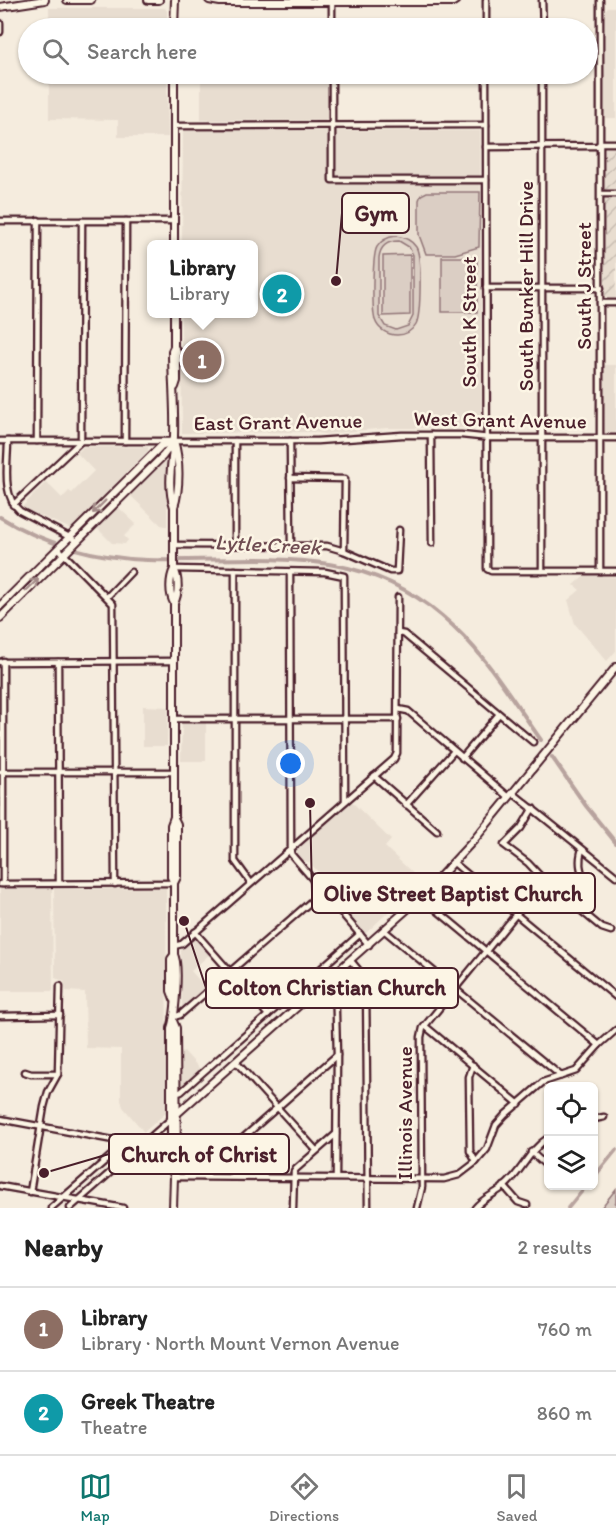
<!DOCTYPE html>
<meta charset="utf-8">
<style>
body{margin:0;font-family:Itim,sans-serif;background:#f2f2f2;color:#222}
.controls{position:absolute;right:18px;bottom:18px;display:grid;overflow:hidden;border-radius:9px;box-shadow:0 2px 4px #0004}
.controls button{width:54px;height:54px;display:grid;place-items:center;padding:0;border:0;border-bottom:2px solid #e0e0e0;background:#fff;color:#222;font:30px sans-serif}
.you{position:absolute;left:291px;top:764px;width:21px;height:21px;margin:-15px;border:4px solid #fff;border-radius:50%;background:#1a73e8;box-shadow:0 0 0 9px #1a73e833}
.badge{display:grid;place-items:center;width:39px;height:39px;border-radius:50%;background:#0f766e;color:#fff;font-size:20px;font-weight:700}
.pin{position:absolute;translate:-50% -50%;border:3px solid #fff;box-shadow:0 2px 6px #0006}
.popup{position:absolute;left:147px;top:240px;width:111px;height:78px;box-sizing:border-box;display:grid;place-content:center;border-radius:9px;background:#fff;filter:drop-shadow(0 2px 4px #0005);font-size:20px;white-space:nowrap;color:#767676}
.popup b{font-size:22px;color:#222}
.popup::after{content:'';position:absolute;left:50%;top:100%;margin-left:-12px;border:12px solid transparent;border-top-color:#fff}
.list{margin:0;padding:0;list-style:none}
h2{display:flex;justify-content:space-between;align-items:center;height:78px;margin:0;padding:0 24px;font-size:26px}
h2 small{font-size:20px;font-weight:400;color:#767676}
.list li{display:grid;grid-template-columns:39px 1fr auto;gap:18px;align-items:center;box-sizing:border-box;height:84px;padding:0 24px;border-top:2px solid #e0e0e0}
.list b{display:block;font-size:22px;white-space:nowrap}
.list p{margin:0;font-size:20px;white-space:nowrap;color:#767676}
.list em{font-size:20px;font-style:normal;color:#767676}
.icon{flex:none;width:33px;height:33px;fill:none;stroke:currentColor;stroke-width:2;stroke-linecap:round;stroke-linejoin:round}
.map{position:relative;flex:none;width:616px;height:1208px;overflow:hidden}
.search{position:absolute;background:#fff;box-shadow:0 2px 4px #0004;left:18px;right:18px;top:18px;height:66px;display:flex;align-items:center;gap:15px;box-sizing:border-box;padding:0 21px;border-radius:33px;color:#767676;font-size:22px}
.sheet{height:246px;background:#fff}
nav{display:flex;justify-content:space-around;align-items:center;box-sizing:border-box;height:84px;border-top:2px solid #e0e0e0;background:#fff;font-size:16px;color:#767676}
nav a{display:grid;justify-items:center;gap:3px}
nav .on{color:#0f766e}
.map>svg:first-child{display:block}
.built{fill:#e8ddd0}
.industrial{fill:url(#industrial-furrows)}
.grass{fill:url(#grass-dots);stroke:#927678;stroke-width:1.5}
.park{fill:#dbcec4;stroke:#927678;stroke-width:1.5;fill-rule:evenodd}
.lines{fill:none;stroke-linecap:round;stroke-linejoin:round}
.canal{stroke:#b8a39e;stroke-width:4}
.minor-casing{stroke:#4a1f2b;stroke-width:9}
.major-casing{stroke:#4a1f2b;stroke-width:10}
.minor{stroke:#fcf5e5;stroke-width:4.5}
.major{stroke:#fcf5e5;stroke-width:6}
.oneway{stroke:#a38a88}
.labels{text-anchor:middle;stroke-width:5;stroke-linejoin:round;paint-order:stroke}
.street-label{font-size:21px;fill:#4a1f2b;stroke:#fcf5e5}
.water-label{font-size:22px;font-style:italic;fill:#704d53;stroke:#fcf5e5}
.leader{fill:none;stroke:#4a1f2b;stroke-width:2}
.callout-dot{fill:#4a1f2b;stroke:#fcf5e5;stroke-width:2}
.callout{fill:#fcf5e5;stroke:#4a1f2b;stroke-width:2}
.callout-label{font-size:22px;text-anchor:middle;font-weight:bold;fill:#4a1f2b}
</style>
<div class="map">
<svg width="616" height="1208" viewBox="0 0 616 1208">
<defs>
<pattern id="industrial-furrows" width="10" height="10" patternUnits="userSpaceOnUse" patternTransform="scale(1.5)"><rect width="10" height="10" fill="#e8ddd0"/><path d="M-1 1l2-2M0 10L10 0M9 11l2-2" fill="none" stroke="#c8bdb3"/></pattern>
<pattern id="grass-dots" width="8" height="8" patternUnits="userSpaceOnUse" patternTransform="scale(1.5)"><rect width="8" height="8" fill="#dbcec4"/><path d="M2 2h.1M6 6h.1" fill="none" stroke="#bdb0a9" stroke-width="1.8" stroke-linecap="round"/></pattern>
</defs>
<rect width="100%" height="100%" fill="#f5ecde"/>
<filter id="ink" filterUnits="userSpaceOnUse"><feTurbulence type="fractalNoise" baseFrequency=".0167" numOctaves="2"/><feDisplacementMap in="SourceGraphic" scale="12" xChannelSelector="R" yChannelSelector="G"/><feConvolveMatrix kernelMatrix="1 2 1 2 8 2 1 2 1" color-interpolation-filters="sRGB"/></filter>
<g filter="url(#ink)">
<g class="built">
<polygon points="608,7 616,7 616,118 605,118 605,10"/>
<polygon points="49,8 165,8 167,11 167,28 49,28"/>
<polygon points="49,74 167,74 168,137 118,137 118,120 49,119"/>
<polygon points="201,74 328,74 328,118 325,121 201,120"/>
<polygon points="183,130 480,131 481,348 478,351 478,357 481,360 481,426 479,428 387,428 324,434 312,432 182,433 181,314 253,314 253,244 182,244"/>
<polygon points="605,365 616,365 616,435 604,435"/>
<polygon points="83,447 148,447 148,451 71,529 23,508 23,506 46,482 62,498 69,491 72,493 94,471 77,453"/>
<polygon points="164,462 167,463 167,526 165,526 161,525 130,495"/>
<polygon points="118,507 136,524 124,536 128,540 125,544 112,543 97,528"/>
<polygon points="586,575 616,577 616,651 607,661 575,624 568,600 580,590 574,585"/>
<polygon points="143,706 168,707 167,746 143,746"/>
<polygon points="182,722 206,722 206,761 181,761"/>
<polygon points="351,801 391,840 385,847 421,881 365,934 321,884 321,875 309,862 302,861 295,850"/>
<polygon points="0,888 52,888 53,991 0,991"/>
<polygon points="166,888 167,1112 144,1132 123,1107 121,1100 121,1049 86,1048 85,992 66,991 64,981 55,978 54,889"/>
<polygon points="194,938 197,939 210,954 191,971 207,989 182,1010 181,950"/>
<polygon points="184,1051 200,1069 195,1074 197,1077 181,1090 181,1053"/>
</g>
<polygon class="industrial" points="605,148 616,148 616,298 608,298 605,296"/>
<polygon class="grass" points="616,1189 616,1208 601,1208"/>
<g class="park">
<polygon points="427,192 480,192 479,247 455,254 426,254 419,235 419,200 421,195"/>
<path d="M396,236C404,237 411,239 416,247C422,256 421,315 416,324C412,331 405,335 397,335C387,335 378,329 375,320C372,311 372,255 377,247C381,240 388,237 396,236ZM399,241L409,247L413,255V316L408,326L396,330L385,326L379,316V258C380,247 387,241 399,241Z"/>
<polygon points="410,255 410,315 383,316 383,256"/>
<rect x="442" y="257" width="35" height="55"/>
</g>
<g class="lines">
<g class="canal">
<path d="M0,517C43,544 96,558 147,560C253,563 353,540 442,616C483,650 510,696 541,740"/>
<polyline points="552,757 586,806 616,843"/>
<polyline points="594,1177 616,1150"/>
<polyline points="568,1208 586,1186"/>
</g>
<defs>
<g id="minor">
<polyline points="486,0 486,28"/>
<polyline points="542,0 543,28"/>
<polyline points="332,2 332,28"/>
<polyline points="0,23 0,32"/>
<polyline points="332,74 332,180 486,180"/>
<polyline points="486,74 487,569 491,571 616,571"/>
<polyline points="175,126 486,125"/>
<polyline points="486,147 597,146 601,143 616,143"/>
<polyline points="601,194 616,194"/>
<polyline points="0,221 174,221"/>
<polyline points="486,288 601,288"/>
<polyline points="600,303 616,303"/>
<polyline points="431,435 432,543"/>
<polyline points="0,441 317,441 402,435 461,435 490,438 616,438"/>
<path d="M8,441C8,464 1,495 20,511L77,541"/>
<polyline points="37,441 38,220"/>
<polyline points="125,441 126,221"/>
<polyline points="290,441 291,545"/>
<polyline points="290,478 345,479 344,551"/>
<polyline points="13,505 81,441 82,221"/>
<polyline points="174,545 327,546 344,551 390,571 397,571 399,530"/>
<polyline points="235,545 235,441"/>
<polyline points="58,548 113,604 115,884"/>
<polyline points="174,569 325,572 344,576 345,801"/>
<polyline points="235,570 235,861 251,883"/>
<polyline points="542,571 542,74"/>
<polyline points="600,571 600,0"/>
<polyline points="290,572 291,854 369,945"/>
<polyline points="107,597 131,572"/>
<polyline points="398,633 404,634 533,742"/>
<polyline points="3,661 3,884"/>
<polyline points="0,662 174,661"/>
<polyline points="58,662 59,883"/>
<polyline points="398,709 408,711 509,797"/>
<polyline points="174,719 398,719"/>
<polyline points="462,758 499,714"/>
<polyline points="0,772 174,772"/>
<polyline points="374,776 437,831"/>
<polyline points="513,793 616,876"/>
<polyline points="406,805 454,751"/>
<polyline points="533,808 521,828 504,845 528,863 544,880 602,928 611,931"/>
<polyline points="454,863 616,997"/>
<polyline points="0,884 174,883"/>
<polyline points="421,897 599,1045"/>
<path d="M578,908C580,903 584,898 585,894C588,878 575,871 582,849"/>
<polyline points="385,931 561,1076"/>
<polyline points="195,932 268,1015"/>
<polyline points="174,946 182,944 394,759 397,753 398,597"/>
<polyline points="351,961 366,979 368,1208"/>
<polyline points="335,975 337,1055 336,1177"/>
<polyline points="0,1016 60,1015"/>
<polyline points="173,1017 180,1015 323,891"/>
<polyline points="425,1026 519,1104"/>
<polyline points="236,1062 316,1150"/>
<polyline points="473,1065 469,1077 470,1151 476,1162"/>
<polyline points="25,1072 31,1074 58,1074"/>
<polyline points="177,1093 181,1092 200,1075 360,934"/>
<polyline points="0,1119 124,1142 112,1155 51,1208"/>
<polyline points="594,1119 604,1117"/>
<polyline points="531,1152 548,1167"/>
<polyline points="174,1177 444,1179 459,1175 476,1162 487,1149 496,1125 505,1115 543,1082 576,1071 599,1045 616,1030"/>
<polyline points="203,1177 203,1173 337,1055"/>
<polyline points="0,1186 123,1208"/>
<polyline points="504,1186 518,1202 527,1205"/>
<polyline points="30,1192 44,1107 48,1092 58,1074 60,986"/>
<polyline points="70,1208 171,1119"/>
<polyline points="293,1208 294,1172 296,1169 336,1134"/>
<polyline points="417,1208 422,1187 421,1037 423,1028 544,880"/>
<path d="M475,1208C484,1197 496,1194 506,1185C523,1170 529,1150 548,1138"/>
</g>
<g id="major">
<polyline points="67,0 91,0"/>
<polyline points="148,0 159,0"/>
<polyline points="209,0 220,2 453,2 456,0"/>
<polyline points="0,7 45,0"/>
<polyline points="174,28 175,0"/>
<polyline points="174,244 174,74"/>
<polyline points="174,314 174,347 177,351 177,381 175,387"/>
<path d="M174,441C180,459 180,489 174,507V569C169,579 169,594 174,603"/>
<path d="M174,507C166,485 173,459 174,436C175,408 172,380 172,351L174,347"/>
<polyline points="0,606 155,452 161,446 173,441"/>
<polyline points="0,618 163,456 174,441"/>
<polyline points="174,883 177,877 177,824 174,818"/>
<polyline points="174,999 171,991 171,959 174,955"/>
<polyline points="173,1021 176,1028 177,1171 174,1177"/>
<polyline points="171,1119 421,897 474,840 616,667"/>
<path d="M173,1208L174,1177L171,1164V1028C175,1018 180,964 174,955V883L171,877V825L174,817V603C179,594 179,578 174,569"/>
</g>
</defs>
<use href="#minor" class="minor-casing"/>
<use href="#major" class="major-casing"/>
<use href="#minor" class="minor"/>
<use href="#major" class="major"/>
</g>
<defs><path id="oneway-shaft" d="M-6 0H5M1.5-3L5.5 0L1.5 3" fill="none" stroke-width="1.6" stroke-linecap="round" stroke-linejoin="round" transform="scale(1.5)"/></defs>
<g class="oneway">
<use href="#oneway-shaft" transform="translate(99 507) rotate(135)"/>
<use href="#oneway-shaft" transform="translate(32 585) rotate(-44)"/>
</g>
</g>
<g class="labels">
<g class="street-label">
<text transform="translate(526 286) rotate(-90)" y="7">South Bunker Hill Drive</text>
<text transform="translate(584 286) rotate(-90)" y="7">South J Street</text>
<text transform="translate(469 322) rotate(-90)" y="7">South K Street</text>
<text transform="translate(500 420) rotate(1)" y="7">West Grant Avenue</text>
<text transform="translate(278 422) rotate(-1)" y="7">East Grant Avenue</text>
<text transform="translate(405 1113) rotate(-90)" y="7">Illinois Avenue</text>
</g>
<g class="water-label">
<text transform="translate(268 544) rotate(3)" y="8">Lytle Creek</text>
</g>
</g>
<path class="leader" d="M336 281L342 213M310 803L312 893M184 921L206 988M44 1173L109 1154"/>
<g class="callout-dot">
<circle cx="336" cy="281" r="6"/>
<circle cx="310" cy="803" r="6"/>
<circle cx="184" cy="921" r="6"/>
<circle cx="44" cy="1173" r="6"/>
</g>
<g class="callout">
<rect x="342" y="193" width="67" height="40" rx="6"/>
<rect x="312" y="873" width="283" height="40" rx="6"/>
<rect x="206" y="968" width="252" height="40" rx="6"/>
<rect x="109" y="1134" width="180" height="40" rx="6"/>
</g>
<g class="callout-label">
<text x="376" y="221">Gym</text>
<text x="453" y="901">Olive Street Baptist Church</text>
<text x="332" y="995">Colton Christian Church</text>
<text x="199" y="1162">Church of Christ</text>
</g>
</svg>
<div class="controls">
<button><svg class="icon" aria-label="locate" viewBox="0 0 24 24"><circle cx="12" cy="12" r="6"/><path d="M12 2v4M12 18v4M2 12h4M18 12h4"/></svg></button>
<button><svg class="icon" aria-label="layers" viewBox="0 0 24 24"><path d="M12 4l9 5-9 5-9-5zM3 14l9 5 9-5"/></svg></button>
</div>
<div class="you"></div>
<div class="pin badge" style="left:202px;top:360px;background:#8d6e63">1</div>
<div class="popup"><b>Library</b>Library</div>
<div class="pin badge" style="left:282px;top:294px;background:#0f9aa8">2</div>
<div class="search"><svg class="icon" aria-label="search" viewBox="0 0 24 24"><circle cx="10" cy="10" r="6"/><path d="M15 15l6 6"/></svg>Search here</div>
</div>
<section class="sheet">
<h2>Nearby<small>2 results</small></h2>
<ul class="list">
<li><span class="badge" style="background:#8d6e63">1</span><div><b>Library</b><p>Library · North Mount Vernon Avenue</p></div><em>760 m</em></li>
<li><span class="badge" style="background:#0f9aa8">2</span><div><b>Greek Theatre</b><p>Theatre</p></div><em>860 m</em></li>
</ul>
</section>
<nav>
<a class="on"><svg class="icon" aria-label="map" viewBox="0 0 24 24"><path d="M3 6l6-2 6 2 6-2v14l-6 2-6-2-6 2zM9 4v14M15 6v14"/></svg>Map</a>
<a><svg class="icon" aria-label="directions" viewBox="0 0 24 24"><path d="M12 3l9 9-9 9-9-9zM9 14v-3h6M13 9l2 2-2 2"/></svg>Directions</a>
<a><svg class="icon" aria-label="saved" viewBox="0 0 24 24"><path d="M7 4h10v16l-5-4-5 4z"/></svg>Saved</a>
</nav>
